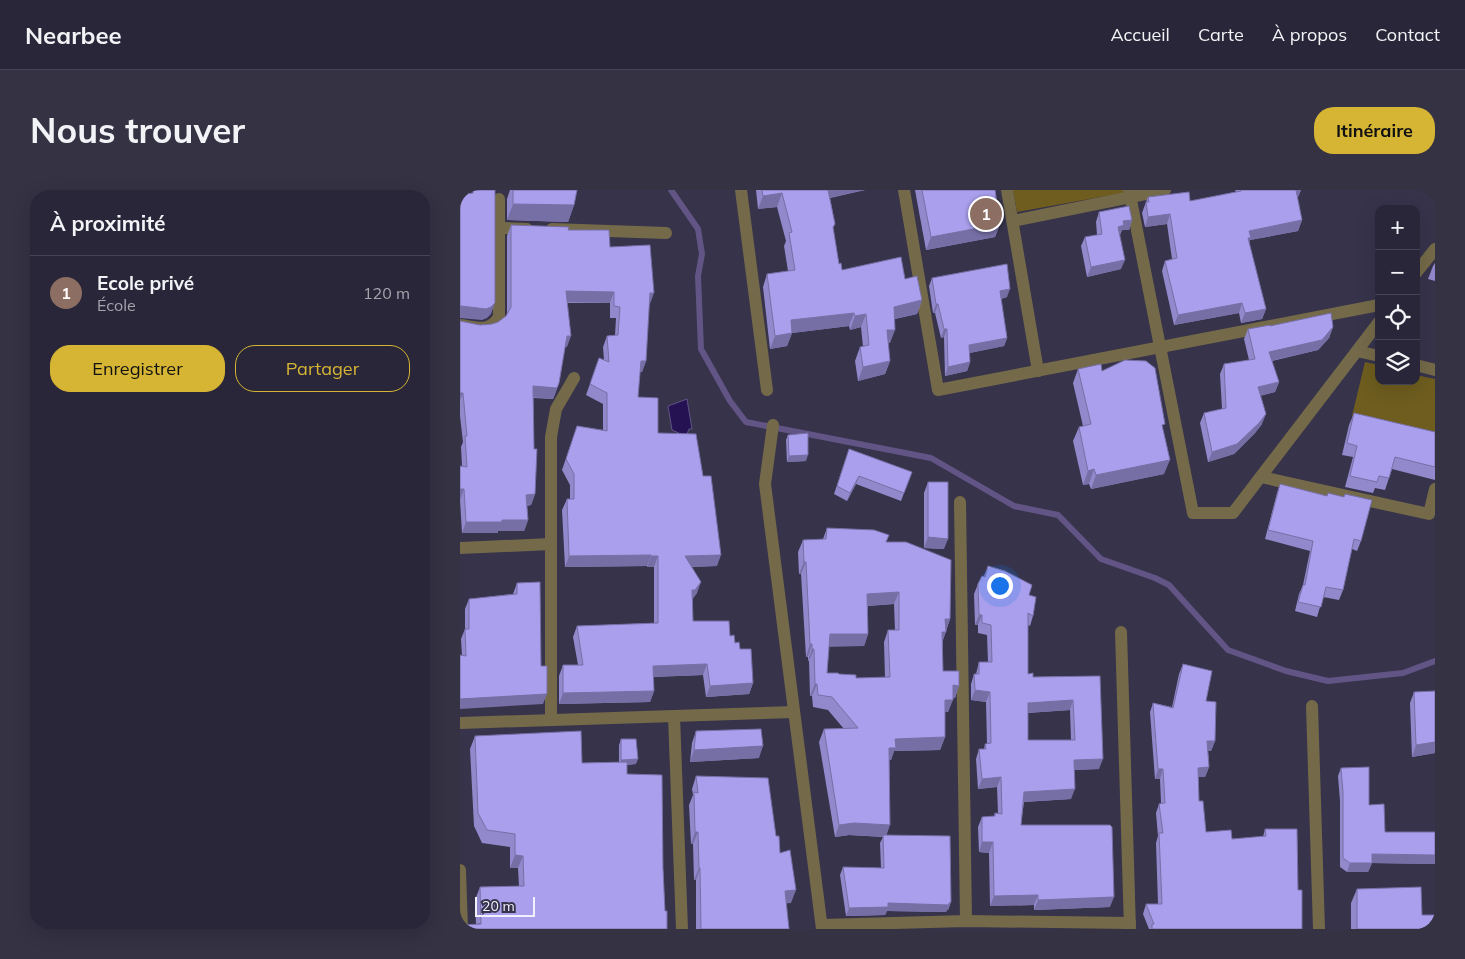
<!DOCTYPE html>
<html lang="fr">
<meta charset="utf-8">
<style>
body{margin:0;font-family:Mulish,sans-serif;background:#343243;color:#f1f3f6}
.controls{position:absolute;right:15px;top:15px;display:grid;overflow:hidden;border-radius:10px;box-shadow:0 5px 20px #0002}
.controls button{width:45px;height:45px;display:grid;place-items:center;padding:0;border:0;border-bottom:1px solid #444353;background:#282638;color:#f1f3f6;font:25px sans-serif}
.scale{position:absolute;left:15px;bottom:12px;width:60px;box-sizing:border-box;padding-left:5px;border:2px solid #f1f0fd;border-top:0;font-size:14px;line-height:18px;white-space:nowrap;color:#f1f0fd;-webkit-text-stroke:4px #36334b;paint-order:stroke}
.you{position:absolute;left:539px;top:395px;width:18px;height:18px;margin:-12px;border:4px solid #fff;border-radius:50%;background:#1a73e8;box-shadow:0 0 0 8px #1a73e833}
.badge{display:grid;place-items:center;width:32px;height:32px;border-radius:50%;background:#d6b534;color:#fff;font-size:16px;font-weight:700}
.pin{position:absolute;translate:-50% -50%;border:2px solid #fff;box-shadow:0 1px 5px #0006}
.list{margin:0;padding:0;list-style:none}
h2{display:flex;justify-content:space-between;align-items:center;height:65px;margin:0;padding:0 20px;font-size:21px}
h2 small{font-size:16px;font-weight:400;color:#a5a5ae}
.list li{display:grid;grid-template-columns:32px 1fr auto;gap:15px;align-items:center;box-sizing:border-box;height:75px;padding:0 20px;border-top:1px solid #444353}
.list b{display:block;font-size:19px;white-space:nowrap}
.list p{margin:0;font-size:16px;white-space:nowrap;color:#a5a5ae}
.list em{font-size:16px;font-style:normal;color:#a5a5ae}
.actions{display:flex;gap:10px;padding:15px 20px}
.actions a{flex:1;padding:11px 0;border:1px solid #d6b534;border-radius:20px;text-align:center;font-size:18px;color:#d6b534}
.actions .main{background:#d6b534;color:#111}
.icon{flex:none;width:28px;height:28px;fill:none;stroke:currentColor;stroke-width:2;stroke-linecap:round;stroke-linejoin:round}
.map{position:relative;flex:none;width:975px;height:739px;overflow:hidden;border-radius:20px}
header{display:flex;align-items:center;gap:30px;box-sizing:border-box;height:70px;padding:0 25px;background:#282638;border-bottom:1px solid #444353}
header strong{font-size:24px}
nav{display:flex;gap:28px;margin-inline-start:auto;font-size:18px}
.intro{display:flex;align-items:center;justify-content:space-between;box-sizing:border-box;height:120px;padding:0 30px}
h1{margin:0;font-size:35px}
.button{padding:12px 22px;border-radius:20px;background:#d6b534;color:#111;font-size:18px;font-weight:700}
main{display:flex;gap:30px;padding:0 30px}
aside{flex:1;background:#282638;border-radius:20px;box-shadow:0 5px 20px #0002}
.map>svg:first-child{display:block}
.green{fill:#6e5d1e}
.water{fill:#241253;stroke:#625586}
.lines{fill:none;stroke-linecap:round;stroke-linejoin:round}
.stream{stroke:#625586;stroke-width:6}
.minor{stroke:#746a49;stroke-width:12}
.wall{fill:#9189cb;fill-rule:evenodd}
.shaded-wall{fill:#766fa5}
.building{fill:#a99fec;stroke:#766fa5;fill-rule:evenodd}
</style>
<header>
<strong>Nearbee</strong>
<nav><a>Accueil</a><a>Carte</a><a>À propos</a><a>Contact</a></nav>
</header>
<div class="intro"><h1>Nous trouver</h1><a class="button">Itinéraire</a></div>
<main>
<aside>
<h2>À proximité<small></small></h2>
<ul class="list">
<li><span class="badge" style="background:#8d6e63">1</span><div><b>Ecole privé</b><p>École</p></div><em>120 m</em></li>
</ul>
<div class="actions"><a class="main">Enregistrer</a><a>Partager</a></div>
</aside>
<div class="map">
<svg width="975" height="739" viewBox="0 0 975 739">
<rect width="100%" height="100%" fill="#36334b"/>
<g class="green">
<polygon points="553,0 663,0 663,3 557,22"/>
<polygon points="905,172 919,175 919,191 956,191 956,185 975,189 975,247 892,226"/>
</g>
<polygon class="water" points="227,209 232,239 229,239 227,244 223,245 212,240 208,216"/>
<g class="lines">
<polyline class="stream" points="211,0 238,39 242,64 238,86 241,159 270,211 286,232 471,268 554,316 598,325 641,369 695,388 709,395 768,460 826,481 868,491 943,483 975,471"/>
<g class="minor">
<polyline points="281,0 307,200"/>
<polyline points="444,0 478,200 919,115"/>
<polyline points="547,0 578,181"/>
<polyline points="669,0 733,323 773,323 919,132"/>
<polyline points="553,31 705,0"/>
<polyline points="40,38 67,39"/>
<polyline points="92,39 206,43"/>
<polyline points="956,83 975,59"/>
<path d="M0,135C17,137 29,143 39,127V9"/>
<polyline points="897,161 919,166"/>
<polyline points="956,175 975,180"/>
<polyline points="313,235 305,294 362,739"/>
<polyline points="801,287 969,324 975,299"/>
<polyline points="500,312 506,731"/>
<polyline points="0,358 91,354"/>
<polyline points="661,442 670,739"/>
<polyline points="852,516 859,739"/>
<polyline points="214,526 222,739"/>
<polyline points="91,530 91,247 96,219 114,188"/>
<polyline points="0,533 334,522"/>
<polyline points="0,680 2,739"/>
<polyline points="362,735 506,731 670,733"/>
</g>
</g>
<g class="wall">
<polygon points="50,0 117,0 114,15 108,32 47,30 47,9"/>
<polygon points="296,0 405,0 370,8 375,34 373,38 379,74 382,80 445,89 462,110 457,124 435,129 430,153 428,153 430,171 425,184 398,191 395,171 400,157 403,157 401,137 390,140 389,136 332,143 327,156 310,159 303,97 307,84 328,81 324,56 326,51 317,17 298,19"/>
<polygon points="455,0 535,0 540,34 535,47 466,60"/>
<polygon points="775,0 841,0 838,7 837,7 842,30 838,41 790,50 789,52 806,119 802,129 781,133 779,123 714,135 702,81 705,71 712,69 707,34 685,37 682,23 686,12 688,7 730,11 776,2"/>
<polygon points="639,22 672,30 669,40 662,40 660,45 659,45 661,79 627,87 621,56 625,47 637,45 636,32"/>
<polygon points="51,35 108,40 150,57 190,114 189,114 186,171 182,182 180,182 178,207 198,243 257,376 231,377 237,403 233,408 233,431 270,446 275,453 280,459 293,493 289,504 246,507 243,485 193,487 194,501 190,512 99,514 99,486 103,475 118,475 113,447 117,436 194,433 194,377 187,377 187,376 105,377 102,320 107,309 110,309 110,295 102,280 117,236 143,240 143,214 126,205 139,168 144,170 143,157 147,146 155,145 156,128 150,128 150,113 107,113 107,157 105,157 99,193 95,204 93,209 73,208 74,259 75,304 71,315 67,316 68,330 64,341 38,341 38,343 2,343 0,310 2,276 1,257 3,252 0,226 0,131 20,135 32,134 38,132 46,126 47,123 47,46"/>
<polygon points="975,73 975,91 968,89 973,76"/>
<polygon points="472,88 547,107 541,109 547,148 544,156 509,163 510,172 507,181 485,186 484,147 481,148 475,123 473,123 469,96"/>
<polygon points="810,136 873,137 869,148 858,160 812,171 819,192 815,202 800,206 802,234 795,243 774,264 748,272 740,233 744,223 762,219 760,184 764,174 789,170 784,149 788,139"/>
<polygon points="618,179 642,181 703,239 704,284 631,299 629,294 623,295 613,251 619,237 623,236 613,193"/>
<polygon points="894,223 975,242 975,290 932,279 925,300 915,298 913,303 885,297 893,267 882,265 889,235"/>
<polygon points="328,245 346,271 327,272 326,250"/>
<polygon points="389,259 452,282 441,311 396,294 387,311 374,304"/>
<polygon points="468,292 484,359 464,358 464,303"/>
<polygon points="820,294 867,306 884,307 885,304 901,351 897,361 892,359 883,400 879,410 863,407 857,427 835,421 839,404 843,395 850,361 805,349 817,303"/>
<path d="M367,338L426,352L490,429L483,450V481L499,496L495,508H493L488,522H485V547L480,560L434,561L431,570H429L426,646L491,712L488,720H487L486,722L427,721L425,725L386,726L380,685L383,677L421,678L420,653L423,647L389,645L375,647L359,552L364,539H384L368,520L353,517L352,506H350L349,471H348V467H346L341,384H339L338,362L343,350L363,349ZM434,414L435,440H428L424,452L425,488H396L379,484L367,483L369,456H404L408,444V416Z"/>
<path d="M528,376L569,405L573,426L570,436L568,435V484L573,487L640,486L639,579L614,580L611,609L564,612L561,635L650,717L574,720V715L530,716L529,663L519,662L518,637L522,627L534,626L535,623H538L537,597L518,599L516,569L519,559H524L525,554H527L526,512L511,510V494L514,484H516L519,472H528L527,445L518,443V435H515L514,404L518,394L524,386ZM610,520L611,550H568V523Z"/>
<polygon points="57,393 81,476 83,514 2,466 1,449 5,439 5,419 9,409 53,404"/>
<polygon points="723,474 746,511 755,551 751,561 748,561 749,577 745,587 738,587 739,611 746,642 772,649 803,647 805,639 838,700 842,739 689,739 683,724 686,714 698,714 696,653 698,646 696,623 699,614 701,613 700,589 695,589 690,522 693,513 712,517 719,484"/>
<polygon points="954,502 975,563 952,567 950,513"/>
<polygon points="236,541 299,568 230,572 232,553"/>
<polygon points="15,546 122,573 159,572 159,555 161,549 176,574 167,575 167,584 203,679 205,721 16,734 15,710 20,697 59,696 58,678 50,678 50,657 22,653 14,636 10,559"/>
<polygon points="881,578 909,615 925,642 975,642 975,674 912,673 908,682 887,682 880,677 880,611 878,586"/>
<polygon points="236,586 316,646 331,713 326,713 329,739 236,739 236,690 234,690 233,654 231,654 229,615 233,605 232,599"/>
<polygon points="897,699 962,725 975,739 891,739 891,713"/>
</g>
<g class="shaded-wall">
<polygon points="366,0 405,0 363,9"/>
<polygon points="834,0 841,0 838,7 831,8"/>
<polygon points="322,3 317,17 298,19 303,6"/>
<polygon points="53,14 114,15 108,32 47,30"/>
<polygon points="710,24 707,34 685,37 688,27"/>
<polygon points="672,30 669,40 662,40 660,45 654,47 658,37 663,31"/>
<polygon points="842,30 838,41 790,50 787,58 789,41"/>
<polygon points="540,34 535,47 466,60 471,47"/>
<polygon points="665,70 661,79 627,87 631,77"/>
<polygon points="550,99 547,107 536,110 540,101"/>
<polygon points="106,101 154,102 150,113 102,112"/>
<polygon points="190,103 194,103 190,114 186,114"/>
<polygon points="462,110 457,124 429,130 434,117"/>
<polygon points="35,113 31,124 27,128 22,130 0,128 0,117 1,116"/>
<polygon points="782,113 779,123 714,135 718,125"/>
<polygon points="476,114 478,114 475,123 473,123"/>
<polygon points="806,119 802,129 781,133 785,123"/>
<polygon points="394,123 389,136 332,143 327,156 310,159 315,146 331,130"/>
<polygon points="406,124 401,137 390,140 395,126"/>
<polygon points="873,137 869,148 858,160 806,172 809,162"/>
<polygon points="484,139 487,139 484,147 481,148"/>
<polygon points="427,140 435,140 430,153 422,153"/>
<polygon points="107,146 111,146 107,157 103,157"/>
<polygon points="547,148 544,156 505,164 509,155"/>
<polygon points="181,171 186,171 182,182 177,182"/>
<polygon points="430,171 425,184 398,191 403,177"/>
<polygon points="510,172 507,181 485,186 488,177"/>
<polygon points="819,192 815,202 794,207 798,197"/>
<polygon points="99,193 95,204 93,209 69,207 73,196"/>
<polygon points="0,203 3,203 0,210"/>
<polygon points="806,224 802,234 795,243 774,264 748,272 752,262"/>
<polygon points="348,265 346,271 327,272 329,266"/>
<polygon points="710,270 704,284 631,299 636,285"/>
<polygon points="634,279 629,294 623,295 628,281"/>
<polygon points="399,286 396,294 387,311 390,303"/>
<polygon points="0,299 4,299 0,310"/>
<polygon points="75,304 71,315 62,316 66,305"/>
<polygon points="42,330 68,330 64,341 38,341 38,343 2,343 6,332"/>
<polygon points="468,347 488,349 484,359 464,358"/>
<polygon points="191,365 187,376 105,377 109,366"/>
<polygon points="261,365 257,376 221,377 225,366"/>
<polygon points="191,366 198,366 194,377 187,377"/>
<polygon points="344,372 346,372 341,384 339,384"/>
<polygon points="241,392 237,403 231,411 232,400"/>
<polygon points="439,402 434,414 403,416 407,404"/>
<polygon points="519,425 522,425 518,435 515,435"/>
<polygon points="485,429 490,429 486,441"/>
<polygon points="482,442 486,442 481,454"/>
<polygon points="370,444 408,444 404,456 365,457"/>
<polygon points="350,454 352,454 348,467 346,467"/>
<polygon points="352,459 354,459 349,471 348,471"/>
<polygon points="247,474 243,485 189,487 193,476"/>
<polygon points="293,493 289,504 246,507 250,496"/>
<polygon points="355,494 357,494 352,506 350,506"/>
<polygon points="493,495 499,496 495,508 489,507"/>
<polygon points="515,500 530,502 526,512 511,510"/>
<polygon points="194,501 190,512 99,514 103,503"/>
<polygon points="87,504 83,514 0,519 0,509"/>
<polygon points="485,510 493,510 488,522 480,522"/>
<polygon points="613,510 610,520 564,523 568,513"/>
<polygon points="485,547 480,560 434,561 431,570 425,570 429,558 435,549"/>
<polygon points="747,551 755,551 751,561 743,561"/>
<polygon points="975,552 975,563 952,567 956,555"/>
<polygon points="303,556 299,568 230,572 234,560"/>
<polygon points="178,569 176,574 159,575 161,570"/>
<polygon points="643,569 639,579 610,580 614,570"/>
<polygon points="749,577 745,587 734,587 738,578"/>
<polygon points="698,579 703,579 700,589 695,589"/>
<polygon points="541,587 537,597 518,599 522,589"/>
<polygon points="615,599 611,609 561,612 564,602"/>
<polygon points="394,633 430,635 426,647 389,645 375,647 379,635"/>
<polygon points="235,642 238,642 233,654 231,654"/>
<polygon points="522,652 533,652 529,663 519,662"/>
<polygon points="912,664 975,665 975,674 909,673"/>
<polygon points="55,665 63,666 58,678 50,678"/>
<polygon points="890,673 912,673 908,682 887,682"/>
<polygon points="239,678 240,678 236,690 234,690"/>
<polygon points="336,700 331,713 320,714 325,701"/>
<polygon points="578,705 574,715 530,716 534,706"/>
<polygon points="654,707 650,717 574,720 578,710"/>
<polygon points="491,712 488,720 487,720 486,722 427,721 425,725 386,726 389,718 428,713"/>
</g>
<g class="building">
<polygon points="13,0 35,0 35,113 31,117 26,119 1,116 0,117 0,4 13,3"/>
<polygon points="53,0 117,0 114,15 53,14"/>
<polygon points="302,0 368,0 375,34 373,37 379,74 381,73 382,80 441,67 445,89 457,86 462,110 434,117 435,140 427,140 430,171 403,177 400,157 409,155 406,124 395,126 394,123 331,130 332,143 315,146 307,84 335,80 329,43 332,42 322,3 303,6"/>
<polygon points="462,0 535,0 540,34 471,47"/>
<polygon points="781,0 836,0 842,30 789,41 791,48 788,48 806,119 785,123 782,113 718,125 705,71 717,68 710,24 688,27 686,12 689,12 688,7 729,2 730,11 781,1"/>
<polygon points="669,16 672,30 663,31 664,35 658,37 665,70 631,77 625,47 642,44 639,22"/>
<polygon points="51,35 109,37 108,40 149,40 150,57 190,55 194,103 190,103 186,171 181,171 178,207 198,208 198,243 236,244 243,286 251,286 261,365 225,366 241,392 235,400 232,400 233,431 269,431 270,446 274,445 275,453 279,452 280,459 291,459 293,493 250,496 247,474 193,476 194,501 103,503 103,475 123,475 117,436 198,433 198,366 191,366 191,365 109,366 107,309 114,309 114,284 106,269 117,236 147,241 147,203 130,194 139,168 149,172 147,146 158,145 160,117 154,116 154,102 106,101 111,146 107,146 99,193 97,198 73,196 74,259 77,259 75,304 66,305 68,330 42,330 42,332 6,332 4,299 0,299 0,276 7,277 5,246 7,246 3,203 0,203 0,131 20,135 32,134 38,132 46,126 51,117"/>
<polygon points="547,74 550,99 540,101 547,148 509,155 510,172 488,177 487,139 484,139 478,114 476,114 472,88"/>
<polygon points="871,123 873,137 862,150 809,162 819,192 798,197 806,224 799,233 777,254 752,262 744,223 766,218 764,174 795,169 788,139 810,135 810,136"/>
<polygon points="665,170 686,171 695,178 705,234 702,235 710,270 636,285 634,279 628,281 619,237 631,234 618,179 641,174 642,181"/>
<polygon points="894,223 975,242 975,277 935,267 929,288 919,286 917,292 890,286 897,256 887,253"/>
<polygon points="348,243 348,265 329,266 328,245"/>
<polygon points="389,259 452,282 444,303 399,286 390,303 377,296"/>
<polygon points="468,292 488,292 488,349 468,347"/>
<polygon points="820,294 867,306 868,303 884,307 885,304 912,310 901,351 894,349 883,400 866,397 861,417 838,412 843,395 845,395 853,351 808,340"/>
<path d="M367,338L414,340L429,345L426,352H446L491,370L490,429H485L486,442H482L483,481H499V496L493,495V510H485V547L435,549L436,558H429L430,635L394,633L379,635L364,539L398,538L372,507L358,505L357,494H355L354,459H352V454H350L346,372H344L343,350L366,349ZM439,402V440H428L430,487L396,488V485L379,484L378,483H367L370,444H408L407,404Z"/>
<path d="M528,376L545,381L572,395L569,405L576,407L573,426L568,423V484L573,483V487L640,486L643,569L614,570L615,599L564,602L561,635H650L652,637L654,707L578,710V705L534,706L533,652H522V627L535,626V623L542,624L541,587L522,589L519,559H526L525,554L531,553L530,502L515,500L514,484H519V472H532L531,435L522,433V425H519L518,394L522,386L525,387ZM613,510L615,550H568V513Z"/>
<polygon points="80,392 81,476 87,476 87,504 0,509 0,465 6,466 5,439 9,439 9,409 57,404 57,393"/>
<polygon points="723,474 752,481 746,511 756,512 755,551 747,551 749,577 738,578 739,611 743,611 746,642 771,640 772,649 806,646 805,639 837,639 838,700 842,700 842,739 692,739 692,734 694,734 686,714 702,714 699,643 703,643 699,614 705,613 703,579 698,579 693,513 713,518"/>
<polygon points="975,501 975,552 956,555 954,502"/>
<polygon points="301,539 303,556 234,560 236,541"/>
<polygon points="121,541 122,573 167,572 167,584 202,585 203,679 205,721 207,721 207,739 0,739 0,735 21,734 20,697 64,696 63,666 55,665 55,644 27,640 18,623 15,546"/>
<polygon points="161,549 176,549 178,569 161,570"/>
<polygon points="909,577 909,615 924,614 925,642 975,642 975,665 912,664 912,673 890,673 883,668 883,602 881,578"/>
<polygon points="236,586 308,588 316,646 319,646 320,663 330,660 336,700 325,701 329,739 241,739 240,678 239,678 238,642 235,642 234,602 238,603"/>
<polygon points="423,645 490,646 491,712 489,713 489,715 428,713 428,717 389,718 383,677 424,678"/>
<polygon points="961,697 962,725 975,725 975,739 897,739 897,699"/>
</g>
</svg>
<div class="controls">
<button>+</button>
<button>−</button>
<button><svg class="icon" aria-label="locate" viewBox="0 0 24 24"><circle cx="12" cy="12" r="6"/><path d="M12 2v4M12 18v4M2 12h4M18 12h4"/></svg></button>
<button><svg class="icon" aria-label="layers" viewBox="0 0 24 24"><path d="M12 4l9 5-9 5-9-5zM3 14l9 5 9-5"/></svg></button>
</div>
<div class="scale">20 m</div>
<div class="you"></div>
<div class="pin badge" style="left:526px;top:24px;background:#8d6e63">1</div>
</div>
</main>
